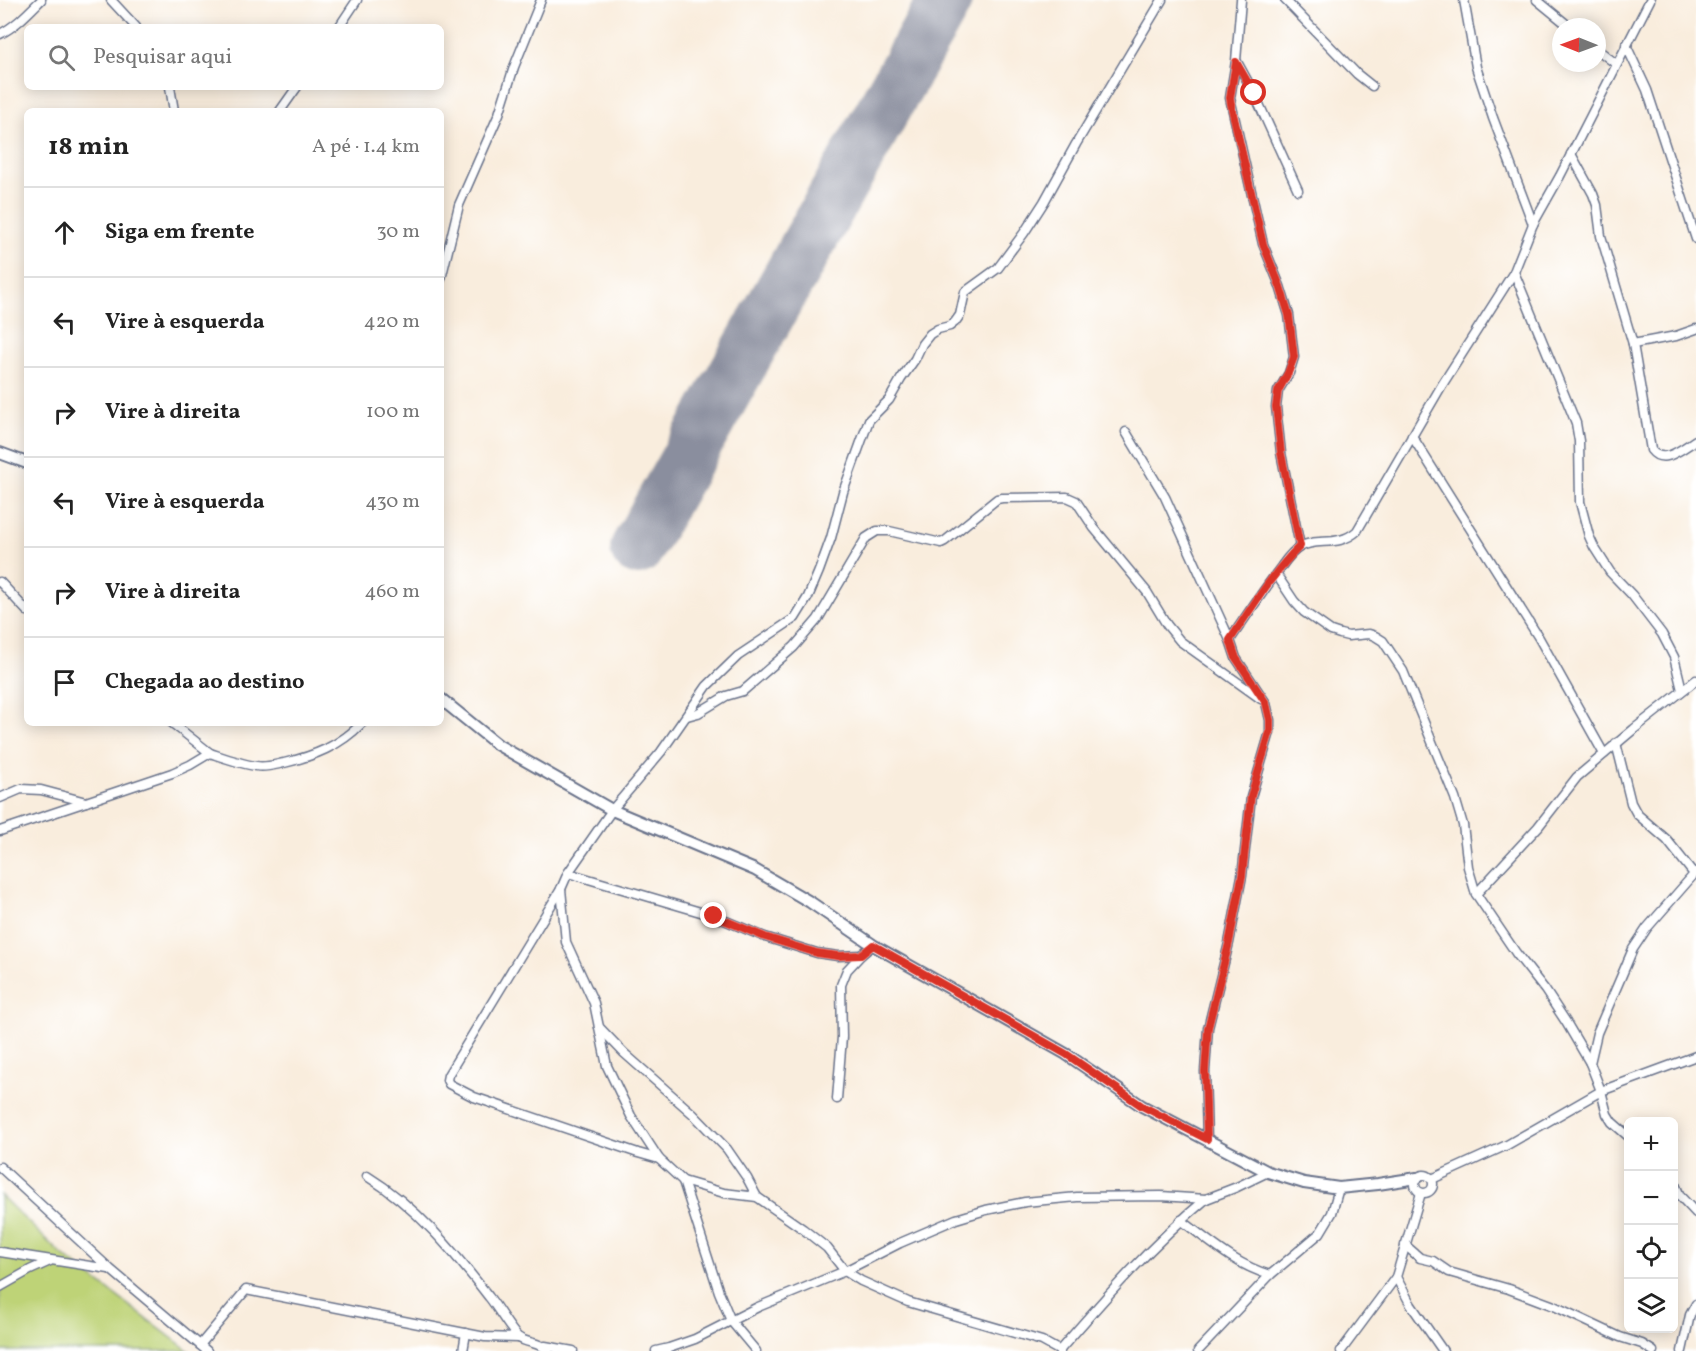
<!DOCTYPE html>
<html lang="pt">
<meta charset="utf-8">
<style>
body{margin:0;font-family:Vollkorn,serif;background:#f6f6f6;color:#222}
.controls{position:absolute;right:18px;bottom:18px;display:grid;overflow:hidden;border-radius:9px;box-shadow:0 3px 15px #0003}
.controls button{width:54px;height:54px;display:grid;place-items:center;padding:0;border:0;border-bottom:2px solid #e0e0e0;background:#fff;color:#222;font:30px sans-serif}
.compass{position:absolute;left:1552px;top:18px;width:54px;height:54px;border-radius:50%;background:#fff;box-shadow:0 3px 15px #0003;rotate:271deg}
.stop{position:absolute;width:18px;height:18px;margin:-14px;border:4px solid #d93025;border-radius:50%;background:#fff}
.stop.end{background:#d93025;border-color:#fff;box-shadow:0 2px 6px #0008}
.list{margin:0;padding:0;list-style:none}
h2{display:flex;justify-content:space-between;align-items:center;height:78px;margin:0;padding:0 24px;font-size:26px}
h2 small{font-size:20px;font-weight:400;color:#767676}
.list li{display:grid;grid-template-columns:39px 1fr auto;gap:18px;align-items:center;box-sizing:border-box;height:90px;padding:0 24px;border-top:2px solid #e0e0e0}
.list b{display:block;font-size:22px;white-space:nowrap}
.list em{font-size:20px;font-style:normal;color:#767676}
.icon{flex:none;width:33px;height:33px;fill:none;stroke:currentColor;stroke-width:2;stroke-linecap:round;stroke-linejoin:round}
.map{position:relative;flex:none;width:1696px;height:1351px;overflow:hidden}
.search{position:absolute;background:#fff;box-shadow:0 3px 15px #0003;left:24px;top:24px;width:420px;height:66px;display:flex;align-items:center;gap:15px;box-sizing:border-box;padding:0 21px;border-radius:9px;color:#767676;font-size:22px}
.panel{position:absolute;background:#fff;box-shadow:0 3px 15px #0003;left:24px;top:108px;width:420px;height:618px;border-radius:9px}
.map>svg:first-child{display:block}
.green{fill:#bed377;stroke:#6c816a;stroke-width:1.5}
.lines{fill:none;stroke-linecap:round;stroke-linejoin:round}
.runway{stroke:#8a8e9e;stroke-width:54}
.minor-casing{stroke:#69728a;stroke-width:11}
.tertiary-casing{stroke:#69728a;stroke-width:14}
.minor{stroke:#fff;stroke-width:8}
.tertiary{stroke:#fff;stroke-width:10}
.route{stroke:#d93025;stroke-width:8}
</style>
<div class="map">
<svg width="1696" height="1351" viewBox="0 0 1696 1351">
<rect width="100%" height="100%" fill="#fff"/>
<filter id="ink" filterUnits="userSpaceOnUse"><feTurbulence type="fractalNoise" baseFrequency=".0167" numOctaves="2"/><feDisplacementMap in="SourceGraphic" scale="12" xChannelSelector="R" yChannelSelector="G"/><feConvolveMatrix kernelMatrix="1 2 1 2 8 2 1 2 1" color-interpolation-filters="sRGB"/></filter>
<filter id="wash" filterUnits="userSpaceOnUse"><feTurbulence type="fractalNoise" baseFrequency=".008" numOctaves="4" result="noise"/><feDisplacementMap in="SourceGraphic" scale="24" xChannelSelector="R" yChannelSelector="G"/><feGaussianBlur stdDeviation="1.35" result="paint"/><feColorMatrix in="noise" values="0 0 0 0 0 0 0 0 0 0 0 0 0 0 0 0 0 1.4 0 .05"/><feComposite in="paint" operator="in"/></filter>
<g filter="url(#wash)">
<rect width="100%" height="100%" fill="#f9eddd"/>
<polygon class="green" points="0,1195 60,1253 189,1351 0,1351"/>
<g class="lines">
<polyline class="runway" points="637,548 945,0"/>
</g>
</g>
<g filter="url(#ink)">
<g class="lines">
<defs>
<g id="minor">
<polyline points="111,0 136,27"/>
<polyline points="1241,0 1236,61 1230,98 1263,244 1280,286 1289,315 1294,357 1289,373 1278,391 1276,407 1281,453 1300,546"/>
<polyline points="1285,0 1357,74 1372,86"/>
<polyline points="1464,0 1476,67 1493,118 1533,224"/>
<polyline points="1537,0 1570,27"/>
<polyline points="339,27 357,0"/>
<path d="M0,34C16,26 28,13 41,0"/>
<polyline points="1626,45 1647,90 1696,239"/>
<polyline points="1597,49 1616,64"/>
<polyline points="1237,62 1254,93 1298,190"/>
<polyline points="170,87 174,111"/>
<polyline points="280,111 297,87"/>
<path d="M1571,154L1593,194L1597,205L1601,236L1633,344L1651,450C1663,466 1683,448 1696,440"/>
<polyline points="1514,272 1576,423 1579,441 1580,502 1589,536 1594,547 1610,572 1632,595 1662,634 1674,657 1682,690"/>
<polyline points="441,279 459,205 499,114 514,67 541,0"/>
<polyline points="1633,344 1676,336 1696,329"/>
<polyline points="1126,432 1165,497 1230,640"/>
<polyline points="1412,436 1539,638 1604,754"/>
<polyline points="1276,574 1294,601 1304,612 1331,631 1340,634 1348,636 1369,634 1375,636 1383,641 1403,671 1455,798 1463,825 1468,867 1476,894 1516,953 1545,990 1566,1022 1590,1063"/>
<polyline points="0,582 27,611"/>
<polyline points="687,716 698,713 726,696 743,691 794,647 818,619 866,538 877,531 889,531 941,543 945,541 997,499 1002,498 1067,497 1076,501 1094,528 1147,592 1167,625 1180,641 1261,699"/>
<polyline points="1616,743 1631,803 1637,814 1667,840 1694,874"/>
<path d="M210,753C225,758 241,764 256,766C265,768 274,765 284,763C314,756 340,746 362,723"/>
<polyline points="0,798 21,789 41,790 86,802"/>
<polyline points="0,831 172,773 190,765 210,753 172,723"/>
<polyline points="568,873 714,916 765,937 817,953 838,956 861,955"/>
<polyline points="561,889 566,942 594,1003 607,1066 631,1116 659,1159 683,1181 719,1292 731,1321 756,1351"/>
<polyline points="1476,894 1538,827 1577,777 1634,729 1696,680"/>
<polyline points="599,1027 624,1053 693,1114 727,1149 747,1178 757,1197"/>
<polyline points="837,1099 842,1037 841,985 847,970 861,955 873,945"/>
<polyline points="1628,1136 1612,1122 1607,1114 1601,1091 1590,1063 1597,1033 1633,949 1647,928 1696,872"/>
<path d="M1207,1139L1205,1071L1208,1028L1229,943L1242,876L1251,797L1270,732V720L1266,703L1236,658L1230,640C1246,616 1263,591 1281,567C1286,560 1292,551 1300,547C1317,537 1338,548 1357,531L1442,385L1514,272L1533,224L1560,176L1650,0"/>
<polyline points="659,1159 638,1153 474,1097 449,1084 447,1080 448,1075 561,889 568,873 612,810 661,752 707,686 738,656 795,618 808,597 819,571 831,538 843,492 869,420 889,400 901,379 915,359 922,344 930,334 938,329 950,326 955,322 960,315 965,292 998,268 1024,233 1044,202 1076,144 1162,0"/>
<polyline points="0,1167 110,1269 207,1351"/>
<circle cx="1424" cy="1184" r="9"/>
<path d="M367,1176C416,1206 454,1252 489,1297C496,1305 512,1333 519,1338C529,1344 540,1342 548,1351"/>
<polyline points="1432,1179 1507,1145 1601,1091 1696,1056"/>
<polyline points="683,1181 724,1193 757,1197 803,1229 827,1248 845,1271 861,1281 908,1302 1042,1341 1060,1351"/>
<polyline points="1674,1182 1680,1196 1696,1213"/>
<path d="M1181,1220C1209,1241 1236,1265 1270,1275"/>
<polyline points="1405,1245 1420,1258 1433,1261 1449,1272 1509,1289 1554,1306 1620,1337 1642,1344 1653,1351"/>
<polyline points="0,1252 109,1269"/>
<polyline points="1396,1277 1411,1305 1443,1351"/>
<polyline points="0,1287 30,1270 50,1261"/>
<polyline points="200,1345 246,1290 485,1337 519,1338"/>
<polyline points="545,1346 573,1351"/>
<polyline points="463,1351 466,1333"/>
<polyline points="656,1351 669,1348 695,1339 758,1307 845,1271 900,1243 956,1219 986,1210 1025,1202 1077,1197 1161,1196 1206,1199 1237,1187 1268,1172"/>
<path d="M1059,1351C1105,1298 1152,1244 1206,1199"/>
<polyline points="1198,1351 1270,1275 1320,1233 1332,1213 1339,1188"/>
<polyline points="1341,1351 1396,1277 1421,1193"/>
<polyline points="1682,1351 1690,1315 1696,1304"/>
</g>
<g id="tertiary">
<polyline points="0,453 27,463"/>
<polyline points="441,699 498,745 612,810 755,870 810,902 873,945 1066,1054 1142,1106 1268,1172 1304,1183 1339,1188 1378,1184 1417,1178"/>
</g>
</defs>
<use href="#minor" class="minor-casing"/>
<use href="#tertiary" class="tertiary-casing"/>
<use href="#minor" class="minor"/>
<use href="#tertiary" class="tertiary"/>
</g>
</g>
<g class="lines" filter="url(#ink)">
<path class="route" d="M714,916L765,937L817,953L838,956L861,955L873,945L1066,1054L1142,1106L1207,1139L1205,1071L1208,1028L1229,943L1242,876L1251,796L1270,732V720L1266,703L1236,658L1230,640C1251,609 1273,572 1300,546L1281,453L1276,407L1278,391L1288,373L1294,357L1289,315L1280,286L1263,244L1232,109L1230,98L1236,62L1254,93"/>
</g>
</svg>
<div class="controls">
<button>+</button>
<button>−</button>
<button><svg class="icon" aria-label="locate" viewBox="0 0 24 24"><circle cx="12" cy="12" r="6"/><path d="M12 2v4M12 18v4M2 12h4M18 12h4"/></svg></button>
<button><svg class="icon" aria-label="layers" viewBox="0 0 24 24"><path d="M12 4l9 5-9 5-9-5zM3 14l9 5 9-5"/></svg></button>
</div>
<svg class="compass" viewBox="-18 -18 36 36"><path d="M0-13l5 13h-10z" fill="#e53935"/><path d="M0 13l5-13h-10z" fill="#767676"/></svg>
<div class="stop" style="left:1254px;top:93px"></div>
<div class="stop end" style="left:714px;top:916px"></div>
<div class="search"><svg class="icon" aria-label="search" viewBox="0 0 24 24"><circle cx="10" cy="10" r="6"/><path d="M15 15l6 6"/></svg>Pesquisar aqui</div>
<section class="panel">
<h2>18 min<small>A pé · 1.4 km</small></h2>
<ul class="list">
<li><svg class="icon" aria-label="ahead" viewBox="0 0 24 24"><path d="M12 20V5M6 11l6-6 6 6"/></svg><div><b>Siga em frente</b></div><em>30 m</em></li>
<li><svg class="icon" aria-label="left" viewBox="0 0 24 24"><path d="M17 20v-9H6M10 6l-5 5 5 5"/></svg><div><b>Vire à esquerda</b></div><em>420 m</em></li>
<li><svg class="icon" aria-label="right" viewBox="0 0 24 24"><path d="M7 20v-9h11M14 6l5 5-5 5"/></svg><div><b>Vire à direita</b></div><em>100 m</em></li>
<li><svg class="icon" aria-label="left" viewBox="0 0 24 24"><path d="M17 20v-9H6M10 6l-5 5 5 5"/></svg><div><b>Vire à esquerda</b></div><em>430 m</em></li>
<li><svg class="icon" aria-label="right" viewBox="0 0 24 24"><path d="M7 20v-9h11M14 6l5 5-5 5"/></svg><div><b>Vire à direita</b></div><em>460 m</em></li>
<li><svg class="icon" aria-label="arrive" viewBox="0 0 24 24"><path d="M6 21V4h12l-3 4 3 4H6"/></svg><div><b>Chegada ao destino</b></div></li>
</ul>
</section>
</div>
